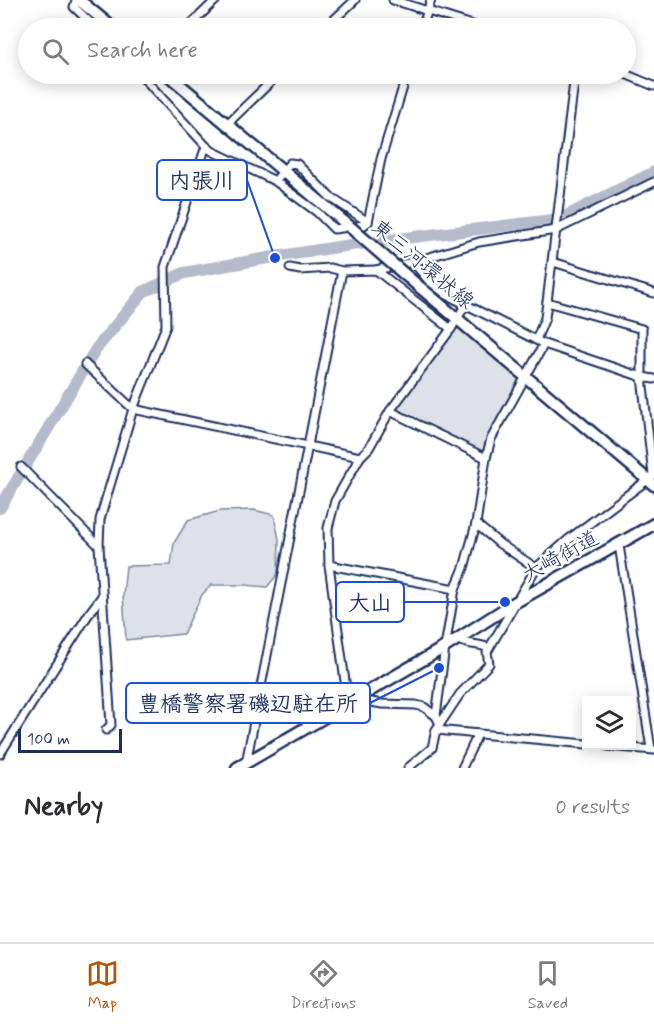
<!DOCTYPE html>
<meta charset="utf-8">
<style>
body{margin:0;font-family:Mynerve,"Klee One",sans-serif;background:#f2f2f3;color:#2b2b33}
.controls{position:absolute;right:18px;bottom:18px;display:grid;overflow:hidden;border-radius:0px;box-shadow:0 3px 15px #0003}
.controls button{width:54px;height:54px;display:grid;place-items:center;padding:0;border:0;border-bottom:2px solid #e1e1e2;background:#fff;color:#2b2b33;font:30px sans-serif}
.scale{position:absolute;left:18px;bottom:15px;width:104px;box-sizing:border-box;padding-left:6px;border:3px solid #1b2f5e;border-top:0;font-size:16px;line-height:21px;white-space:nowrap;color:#1b2f5e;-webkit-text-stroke:4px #fff;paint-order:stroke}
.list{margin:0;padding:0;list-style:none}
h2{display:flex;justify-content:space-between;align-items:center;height:78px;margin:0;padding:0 24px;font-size:26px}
h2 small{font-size:20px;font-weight:400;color:#7c7c81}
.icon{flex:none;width:33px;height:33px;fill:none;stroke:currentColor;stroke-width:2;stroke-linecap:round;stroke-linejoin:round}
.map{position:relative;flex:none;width:654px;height:768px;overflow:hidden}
.search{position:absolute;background:#fff;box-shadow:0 3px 15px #0003;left:18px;right:18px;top:18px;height:66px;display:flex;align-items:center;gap:15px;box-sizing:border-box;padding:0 21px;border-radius:33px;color:#7c7c81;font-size:22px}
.sheet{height:174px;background:#fff}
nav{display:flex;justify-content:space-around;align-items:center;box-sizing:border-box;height:84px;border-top:2px solid #e1e1e2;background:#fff;font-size:16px;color:#7c7c81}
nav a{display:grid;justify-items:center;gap:3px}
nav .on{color:#b45309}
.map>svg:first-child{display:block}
.green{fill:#dee1e7;stroke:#7c88a2;stroke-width:1.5}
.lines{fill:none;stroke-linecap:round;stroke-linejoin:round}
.river{stroke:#b5bbca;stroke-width:12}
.minor-casing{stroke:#1b2f5e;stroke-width:11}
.primary-casing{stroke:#1b2f5e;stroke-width:15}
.minor{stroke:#fff;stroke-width:7}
.primary{stroke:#fff;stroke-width:10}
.primary-bridge-casing{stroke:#1b2f5e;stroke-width:15;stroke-linecap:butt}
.primary-bridge{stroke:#fff;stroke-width:10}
.labels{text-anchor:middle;stroke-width:4.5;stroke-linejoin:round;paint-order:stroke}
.street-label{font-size:21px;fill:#1b2f5e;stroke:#fff}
.leader{fill:none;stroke:#1d4ed8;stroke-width:2}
.callout-dot{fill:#1d4ed8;stroke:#fff;stroke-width:2}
.callout{fill:#fff;stroke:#1d4ed8;stroke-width:2}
.callout-label{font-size:22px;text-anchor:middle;font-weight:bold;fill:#1b2f5e}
</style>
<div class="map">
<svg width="654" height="768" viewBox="0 0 654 768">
<rect width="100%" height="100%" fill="#fff"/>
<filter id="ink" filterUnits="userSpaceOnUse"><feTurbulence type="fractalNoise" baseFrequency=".0167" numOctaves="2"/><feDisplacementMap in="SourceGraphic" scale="12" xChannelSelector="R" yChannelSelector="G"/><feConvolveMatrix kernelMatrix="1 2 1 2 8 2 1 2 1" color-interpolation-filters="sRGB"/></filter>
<g filter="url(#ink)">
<g class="green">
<polygon points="452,329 460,329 520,380 488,436 483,453 396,410"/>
<polygon points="254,510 274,515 279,539 278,574 267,587 245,585 211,585 202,595 183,634 126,640 123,595 126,566 171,565 174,543 188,520 220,511"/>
</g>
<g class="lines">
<polyline class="river" points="0,508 96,349 143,292 184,273 268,258 357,244 552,220 564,217 654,172"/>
<defs>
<g id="minor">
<polyline points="76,0 74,7 96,28"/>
<polyline points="393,0 482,28"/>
<polyline points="187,28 216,0"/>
<polyline points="325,28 355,0"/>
<polyline points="422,28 431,0"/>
<polyline points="140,74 206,146 212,151 275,181 290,163 297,164 330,197 368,222 381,159 407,74"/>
<polyline points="625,74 654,86"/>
<polyline points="227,124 279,74"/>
<polyline points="275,181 317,212 334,229 364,225 368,222"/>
<polyline points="413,262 428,280 447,295 544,344 491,439 486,458 476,524 464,568 455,589 445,647 436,716 440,724"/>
<polyline points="553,262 654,293"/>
<polyline points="290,268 300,270 330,268 342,271 376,270 451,329 466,304"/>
<polyline points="376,270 413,262 479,242 556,230 654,182"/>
<polyline points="547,302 642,329 642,377 653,475"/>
<polyline points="536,340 545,318 547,302 575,74"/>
<polyline points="544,344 642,377 654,379"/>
<polyline points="85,364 133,409 360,457"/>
<polyline points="390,411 486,458"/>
<polyline points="21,467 99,546"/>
<polyline points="476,524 500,544 536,568"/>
<polyline points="619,545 651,749"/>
<polyline points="329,565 455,589"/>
<path d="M457,639C468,646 479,643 489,648"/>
<polyline points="355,699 382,704 416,705 424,707 436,716"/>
<polyline points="348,703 329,565 328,528 335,501 360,457 369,448 390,411 451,329"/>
<polyline points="106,730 111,725 99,546 100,520 105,502 133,409 166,326 165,267 206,146"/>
<polyline points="436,730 586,744"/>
<polyline points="607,746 654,750"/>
<polyline points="0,754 90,612 102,596"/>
<polyline points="246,763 342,271"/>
<polyline points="408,768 432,748 436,730 460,694 489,664 487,652 536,568 569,539 654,475"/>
<polyline points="462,768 478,734"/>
</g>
<g id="primary">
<polyline points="79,0 113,28"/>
<polyline points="167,74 349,226"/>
<polyline points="403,273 654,485"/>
<polyline points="237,768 445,647 514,603 654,524"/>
</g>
</defs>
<use href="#minor" class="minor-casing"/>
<use href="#primary" class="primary-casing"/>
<use href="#minor" class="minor"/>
<use href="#primary" class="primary"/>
<defs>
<polyline id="primary-bridge" points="349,226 403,273"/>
</defs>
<use href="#primary-bridge" class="primary-bridge-casing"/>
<use href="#primary-bridge" class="primary-bridge"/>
</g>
</g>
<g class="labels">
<g class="street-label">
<text transform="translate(423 264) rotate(40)" y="7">東三河環状線</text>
<text transform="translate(560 556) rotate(-29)" y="7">大崎街道</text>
</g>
</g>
<path class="leader" d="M275 258L247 180M505 602L404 602M439 668L370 703"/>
<g class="callout-dot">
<circle cx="275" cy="258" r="6"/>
<circle cx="505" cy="602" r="6"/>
<circle cx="439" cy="668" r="6"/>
</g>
<g class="callout">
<rect x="157" y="160" width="90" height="40" rx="6"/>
<rect x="336" y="582" width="68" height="40" rx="6"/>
<rect x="126" y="683" width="244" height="40" rx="6"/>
</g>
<g class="callout-label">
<text x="202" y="188">内張川</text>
<text x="370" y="610">大山</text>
<text x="248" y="711">豊橋警察署磯辺駐在所</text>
</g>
</svg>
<div class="controls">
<button><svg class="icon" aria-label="layers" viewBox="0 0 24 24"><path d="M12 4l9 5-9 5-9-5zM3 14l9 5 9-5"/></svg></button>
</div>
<div class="scale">100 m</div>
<div class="search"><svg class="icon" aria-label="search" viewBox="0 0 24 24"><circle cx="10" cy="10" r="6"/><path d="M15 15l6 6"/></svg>Search here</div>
</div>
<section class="sheet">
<h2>Nearby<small>0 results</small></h2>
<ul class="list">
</ul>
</section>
<nav>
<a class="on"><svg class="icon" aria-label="map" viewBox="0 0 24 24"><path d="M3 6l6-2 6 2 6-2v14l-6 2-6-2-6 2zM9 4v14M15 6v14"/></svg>Map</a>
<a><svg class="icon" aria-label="directions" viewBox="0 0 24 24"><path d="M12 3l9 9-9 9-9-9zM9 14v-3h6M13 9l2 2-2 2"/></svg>Directions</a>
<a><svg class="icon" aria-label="saved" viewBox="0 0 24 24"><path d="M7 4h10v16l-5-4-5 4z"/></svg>Saved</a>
</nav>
